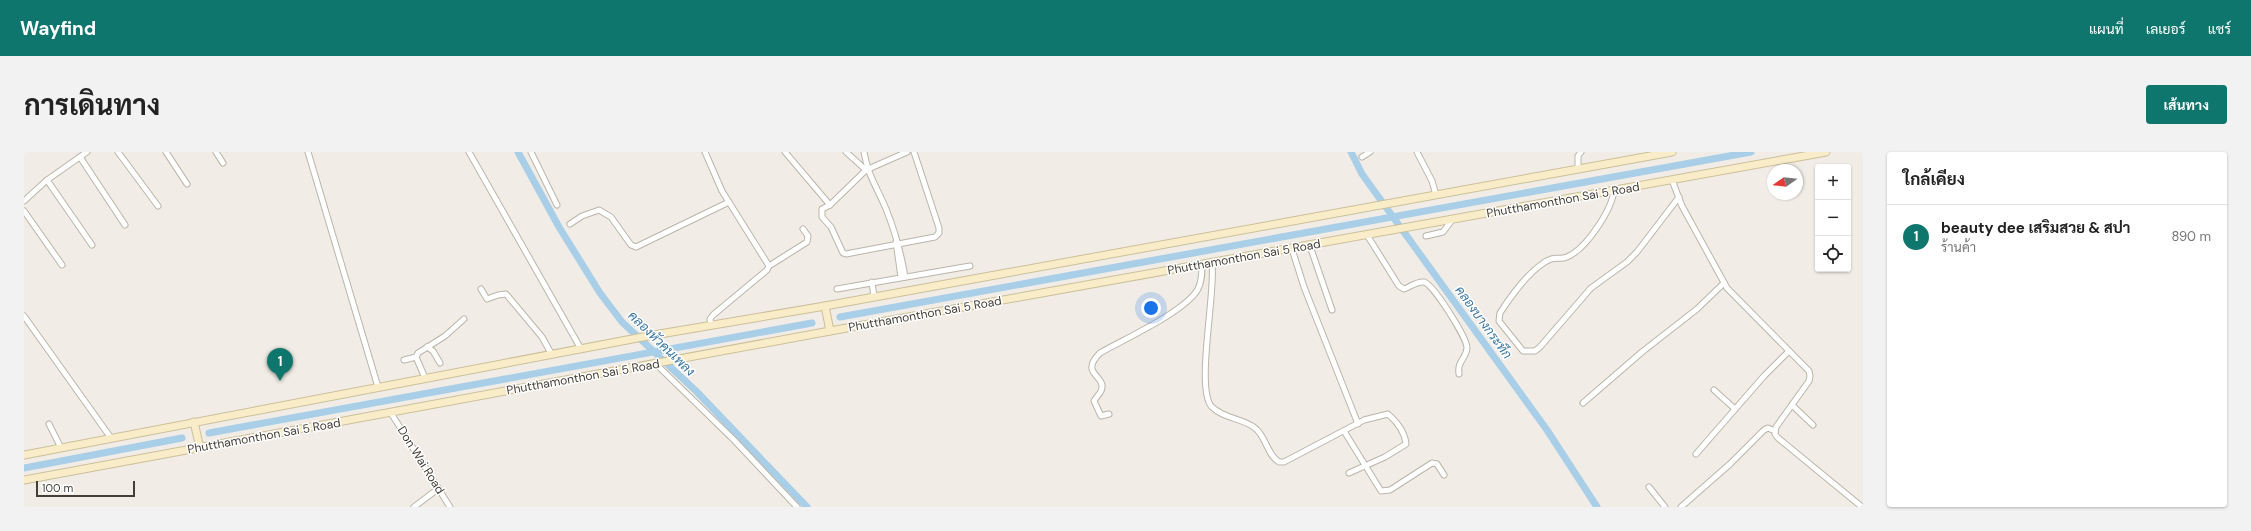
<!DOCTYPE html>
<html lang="th">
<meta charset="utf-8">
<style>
body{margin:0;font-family:"DM Sans",Sarabun,sans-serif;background:#f2f2f2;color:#222}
.controls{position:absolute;right:12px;top:12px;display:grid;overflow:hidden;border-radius:4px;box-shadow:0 1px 3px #0004}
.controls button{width:36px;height:36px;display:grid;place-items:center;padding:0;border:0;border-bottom:1px solid #e0e0e0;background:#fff;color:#222;font:20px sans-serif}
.compass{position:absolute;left:1743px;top:12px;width:36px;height:36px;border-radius:50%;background:#fff;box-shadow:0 1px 3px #0004;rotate:256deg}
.scale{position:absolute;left:12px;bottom:10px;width:99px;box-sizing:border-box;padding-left:4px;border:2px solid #433e36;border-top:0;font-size:11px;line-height:14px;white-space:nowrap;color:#433e36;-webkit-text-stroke:3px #fff;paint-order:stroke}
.you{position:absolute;left:1127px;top:156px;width:14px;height:14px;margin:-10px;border:3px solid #fff;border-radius:50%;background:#1a73e8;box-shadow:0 0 0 6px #1a73e833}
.badge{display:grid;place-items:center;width:26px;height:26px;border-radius:50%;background:#0f766e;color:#fff;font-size:13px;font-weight:700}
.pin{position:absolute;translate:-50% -33px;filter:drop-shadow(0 1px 2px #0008)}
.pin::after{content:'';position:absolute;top:21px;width:14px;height:12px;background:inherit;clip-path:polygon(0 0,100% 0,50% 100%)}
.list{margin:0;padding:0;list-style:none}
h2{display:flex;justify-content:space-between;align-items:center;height:52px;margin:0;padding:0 16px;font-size:17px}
h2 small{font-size:13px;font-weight:400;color:#767676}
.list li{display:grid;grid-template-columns:26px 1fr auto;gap:12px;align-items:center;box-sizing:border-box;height:64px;padding:0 16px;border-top:1px solid #e0e0e0}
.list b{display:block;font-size:15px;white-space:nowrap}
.list p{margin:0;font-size:13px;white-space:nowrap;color:#767676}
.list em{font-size:13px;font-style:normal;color:#767676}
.icon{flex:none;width:22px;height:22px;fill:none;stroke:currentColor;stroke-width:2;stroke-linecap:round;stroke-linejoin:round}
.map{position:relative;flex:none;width:1839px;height:355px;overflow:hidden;border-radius:4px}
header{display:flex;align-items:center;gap:24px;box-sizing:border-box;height:56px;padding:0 20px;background:#0f766e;color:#fff}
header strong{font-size:19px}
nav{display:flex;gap:22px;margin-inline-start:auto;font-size:14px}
.intro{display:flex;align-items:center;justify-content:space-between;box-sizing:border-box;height:96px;padding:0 24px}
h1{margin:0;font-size:28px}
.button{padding:10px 18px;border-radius:4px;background:#0f766e;color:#fff;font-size:14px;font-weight:700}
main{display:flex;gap:24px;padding:0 24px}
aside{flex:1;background:#fff;border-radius:4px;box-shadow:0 1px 3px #0004}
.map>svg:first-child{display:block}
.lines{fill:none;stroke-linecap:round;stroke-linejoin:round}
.canal{stroke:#a8cee8;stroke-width:7}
.street-casing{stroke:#bbb5a9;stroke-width:7}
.secondary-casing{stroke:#ccbf9a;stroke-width:9}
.street{stroke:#fff;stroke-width:5}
.secondary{stroke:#f8edc8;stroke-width:7}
.labels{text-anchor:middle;stroke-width:3;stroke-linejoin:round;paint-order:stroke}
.street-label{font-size:12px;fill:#433e36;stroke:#fff}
.water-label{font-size:13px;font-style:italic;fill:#3b77a3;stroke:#fff}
</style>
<header>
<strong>Wayfind</strong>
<nav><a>แผนที่</a><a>เลเยอร์</a><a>แชร์</a></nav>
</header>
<div class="intro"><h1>การเดินทาง</h1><a class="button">เส้นทาง</a></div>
<main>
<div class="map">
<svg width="1839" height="355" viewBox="0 0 1839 355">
<rect width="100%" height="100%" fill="#f1ede6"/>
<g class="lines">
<g class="canal">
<polyline points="494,0 535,75 576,141 598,170 672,239 783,355"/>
<polyline points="1327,0 1338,22 1523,278 1573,355"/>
<polyline points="816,165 1727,0"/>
<polyline points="185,281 788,171"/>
<polyline points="0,316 158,286"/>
</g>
<defs>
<g id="street">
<polyline points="94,0 134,54"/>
<polyline points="142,0 163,32"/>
<polyline points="192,0 199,11"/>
<polyline points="284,0 354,235"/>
<polyline points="445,0 557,197"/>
<polyline points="507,0 533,53"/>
<polyline points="681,0 698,39 745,114 743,118 689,163 686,167 687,173"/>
<polyline points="761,0 806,53"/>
<polyline points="822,0 842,18"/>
<path d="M840,0C844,24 853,35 862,57C871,79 877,101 881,125"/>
<polyline points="883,0 842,18 806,53 798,57 798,65 807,75 819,101 822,102 911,85 915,81 915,76 890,0"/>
<polyline points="1393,0 1408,29 1412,43"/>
<polyline points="56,5 101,73"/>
<polyline points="1338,5 1346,0"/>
<polyline points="1554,17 1554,4 1557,0"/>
<polyline points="23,28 68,93"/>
<polyline points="1648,28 1658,54 1703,136 1785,219 1786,224 1785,229 1752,275 1751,282 1754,286 1838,355"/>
<path d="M1590,38C1588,58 1562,97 1543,105C1534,109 1531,102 1518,112C1501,124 1487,144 1476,161L1475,169L1499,199H1511L1516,195L1567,136L1603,110L1613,100L1655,45"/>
<polyline points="0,49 23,28 63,0"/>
<polyline points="0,59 38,113"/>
<polyline points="546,72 558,64 575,58 587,65 607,93 612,95 705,50"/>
<path d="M1343,83L1375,134L1380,137C1386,135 1393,129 1400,130C1410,133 1443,186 1443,196C1442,207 1433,209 1435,222"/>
<polyline points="1402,84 1419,80 1428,68"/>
<polyline points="872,90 877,125"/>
<polyline points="1286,94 1308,158"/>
<polyline points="1268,97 1280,135 1334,272"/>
<path d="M1188,111C1192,140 1171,238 1188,255C1200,267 1219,266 1231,276C1242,284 1243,303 1255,310H1260L1340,268L1364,262C1373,270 1381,279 1382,292L1361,305L1325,321"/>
<polyline points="745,114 783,90 784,84 779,77"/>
<polyline points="848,130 850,145"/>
<polyline points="457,137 463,147 474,143 482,142 518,185 528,203"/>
<polyline points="813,137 946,114"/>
<polyline points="0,164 87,286"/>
<polyline points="403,195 409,199 416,211"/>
<polyline points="380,208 392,205"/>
<polyline points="632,212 710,288 773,355"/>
<polyline points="401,226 392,205 394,201 421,184 440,167"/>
<polyline points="1690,238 1711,257"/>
<polyline points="1559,251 1618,200 1673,157 1700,131"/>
<polyline points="1768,253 1789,273"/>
<polyline points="367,261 426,355"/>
<path d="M1085,262L1077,264L1070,249C1072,245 1076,242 1077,239C1084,223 1054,223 1076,201C1100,187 1161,160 1174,137C1178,129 1178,121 1178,113"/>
<polyline points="25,272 37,296"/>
<polyline points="1320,279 1357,339 1366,338 1408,311 1413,312 1420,323"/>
<polyline points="1672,302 1740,224 1765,199"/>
<polyline points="1625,335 1641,355"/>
<polyline points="390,355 415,336"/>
<polyline points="1657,355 1706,312 1740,278 1744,276 1751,279"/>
</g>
<g id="secondary">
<polyline points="801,154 806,179"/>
<polyline points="170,270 176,296"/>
<polyline points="0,303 624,184 801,154 1648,0"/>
<polyline points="0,328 806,179 1802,0"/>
</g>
</defs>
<use href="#street" class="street-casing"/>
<use href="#secondary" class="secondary-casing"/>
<use href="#street" class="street"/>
<use href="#secondary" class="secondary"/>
</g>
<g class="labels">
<g class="street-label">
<text transform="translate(1539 48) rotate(-10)" y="4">Phutthamonthon Sai 5 Road</text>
<text transform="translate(1220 105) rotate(-10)" y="4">Phutthamonthon Sai 5 Road</text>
<text transform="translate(901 162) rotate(-10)" y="4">Phutthamonthon Sai 5 Road</text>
<text transform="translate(559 225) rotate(-10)" y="4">Phutthamonthon Sai 5 Road</text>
<text transform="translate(240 284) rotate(-10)" y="4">Phutthamonthon Sai 5 Road</text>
<text transform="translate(397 308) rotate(58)" y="4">Don Wai Road</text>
</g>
<g class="water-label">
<text transform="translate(1460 170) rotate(54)" y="5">คลองบางกระทึก</text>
<text transform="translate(638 191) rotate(44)" y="5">คลองหัวคนเพลง</text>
</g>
</g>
</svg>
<div class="controls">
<button>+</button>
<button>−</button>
<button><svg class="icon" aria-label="locate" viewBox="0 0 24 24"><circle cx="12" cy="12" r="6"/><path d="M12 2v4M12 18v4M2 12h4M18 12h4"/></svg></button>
</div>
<svg class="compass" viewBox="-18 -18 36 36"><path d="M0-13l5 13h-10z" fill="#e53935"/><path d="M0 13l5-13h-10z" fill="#767676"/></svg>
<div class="scale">100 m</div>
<div class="you"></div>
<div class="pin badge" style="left:256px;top:229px">1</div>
</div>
<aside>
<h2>ใกล้เคียง<small></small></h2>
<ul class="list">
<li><span class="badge">1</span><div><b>beauty dee เสริมสวย &amp; สปา</b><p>ร้านค้า</p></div><em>890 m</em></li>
</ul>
</aside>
</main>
